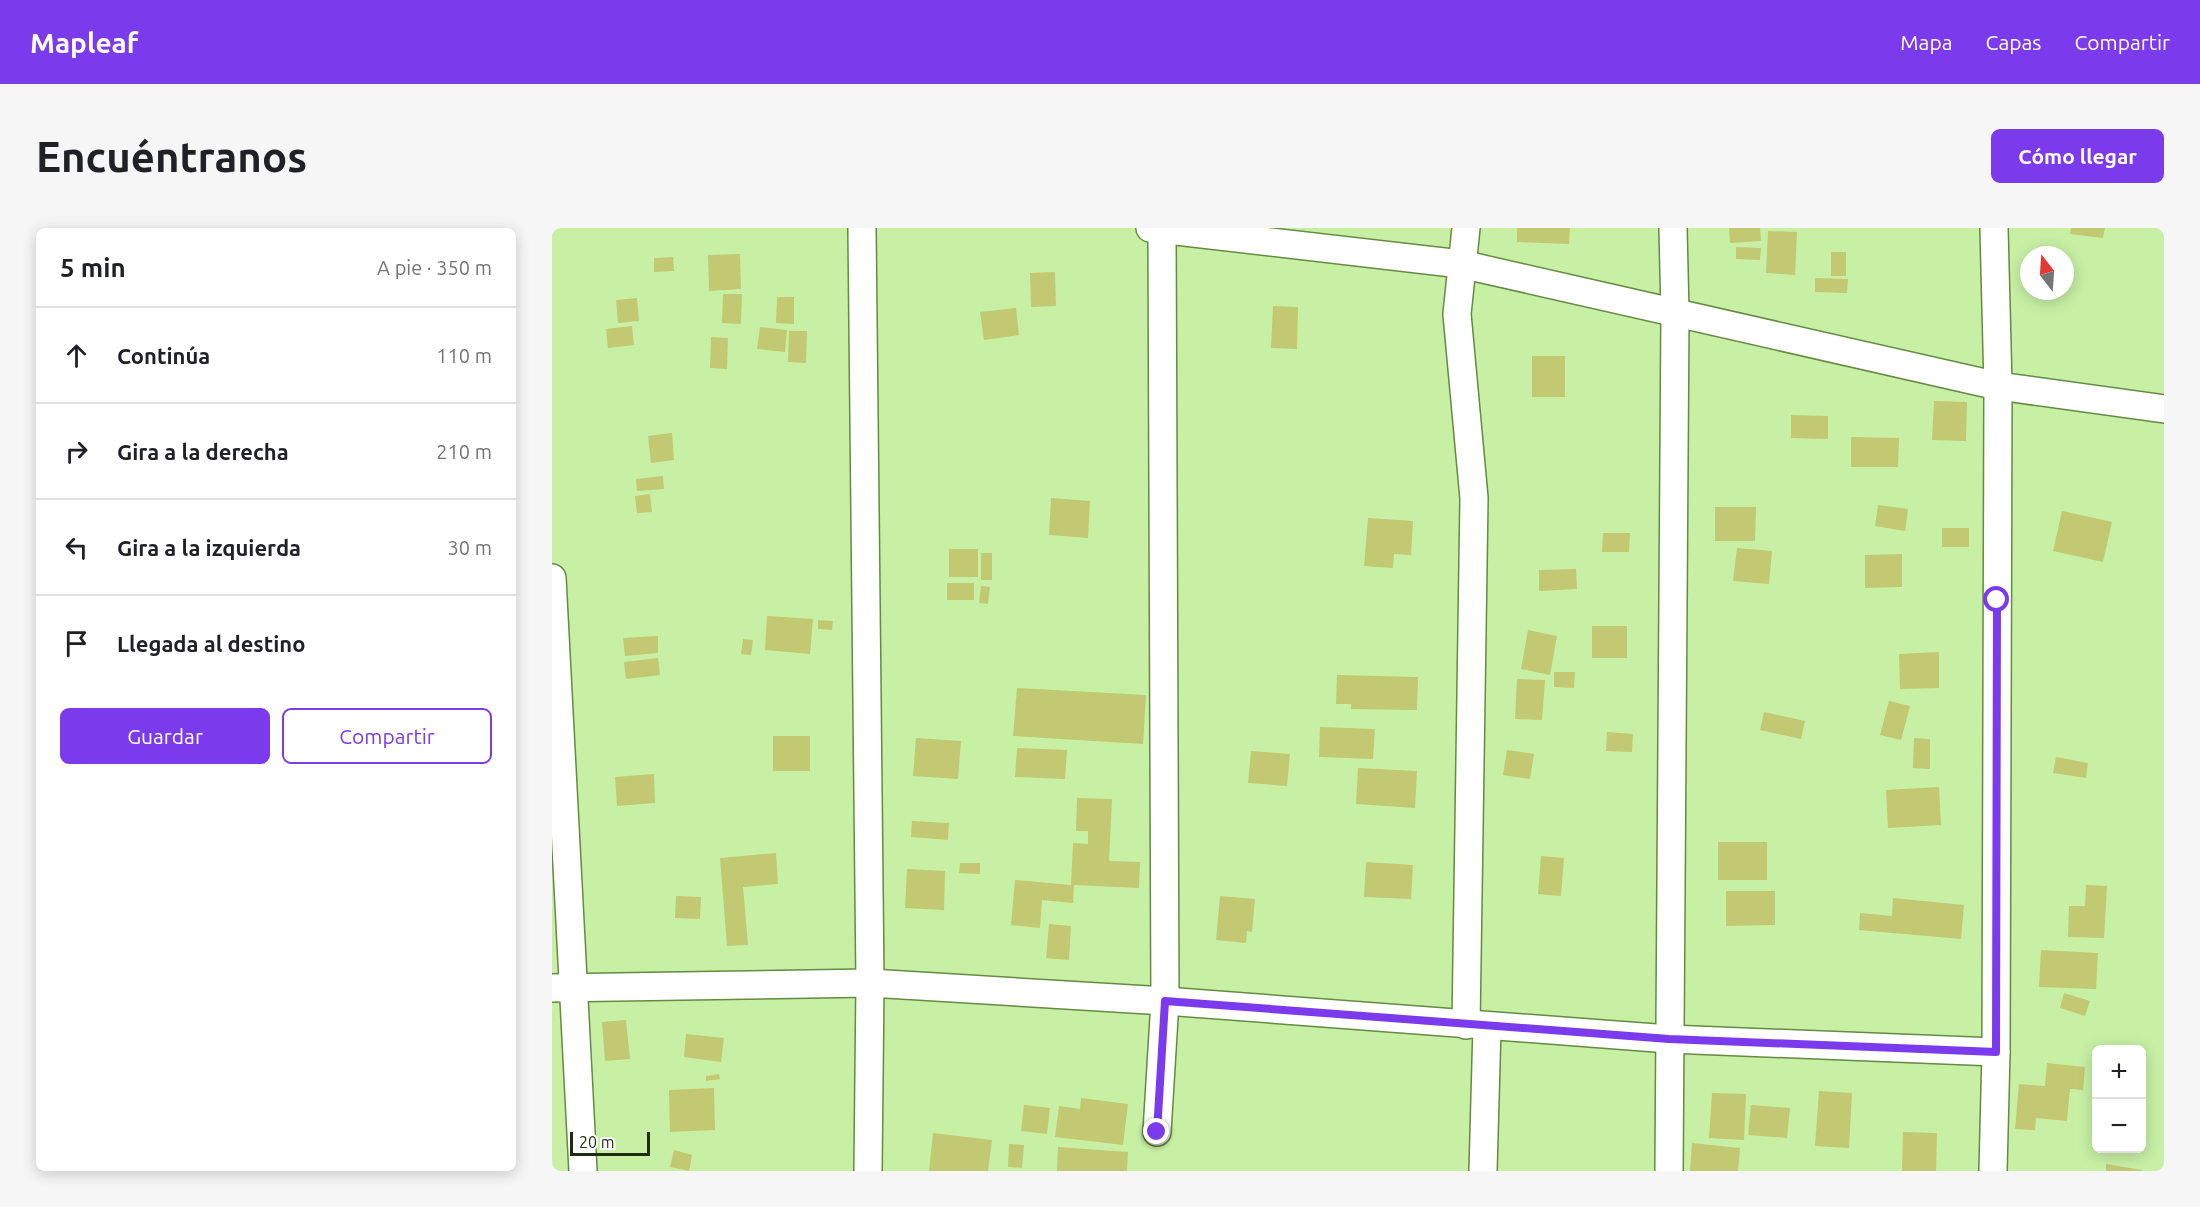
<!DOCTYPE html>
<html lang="es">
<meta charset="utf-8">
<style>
body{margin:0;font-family:Ubuntu,sans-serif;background:#f6f6f6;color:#202124}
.controls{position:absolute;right:18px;bottom:18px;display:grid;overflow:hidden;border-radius:9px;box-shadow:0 3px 15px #0003}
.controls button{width:54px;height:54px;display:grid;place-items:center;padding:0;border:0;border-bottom:2px solid #e0e0e0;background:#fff;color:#202124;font:30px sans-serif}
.compass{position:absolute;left:1468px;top:18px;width:54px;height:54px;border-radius:50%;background:#fff;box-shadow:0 3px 15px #0003;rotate:343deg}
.scale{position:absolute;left:18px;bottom:15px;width:80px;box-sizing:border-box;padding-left:6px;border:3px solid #1d2d0e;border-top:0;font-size:16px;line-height:21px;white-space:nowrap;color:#1d2d0e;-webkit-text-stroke:4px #fff;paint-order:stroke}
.stop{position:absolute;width:18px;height:18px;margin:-14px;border:4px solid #7c3aed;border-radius:50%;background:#fff}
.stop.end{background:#7c3aed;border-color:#fff;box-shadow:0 2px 6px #0008}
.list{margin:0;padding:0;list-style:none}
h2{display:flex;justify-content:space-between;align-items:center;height:78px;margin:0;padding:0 24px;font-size:26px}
h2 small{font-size:20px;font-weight:400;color:#757577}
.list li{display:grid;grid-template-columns:39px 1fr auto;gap:18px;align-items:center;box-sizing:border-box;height:96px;padding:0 24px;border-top:2px solid #e0e0e0}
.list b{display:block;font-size:22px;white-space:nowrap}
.list em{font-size:20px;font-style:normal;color:#757577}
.actions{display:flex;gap:12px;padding:18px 24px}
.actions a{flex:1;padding:14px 0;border:2px solid #7c3aed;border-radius:9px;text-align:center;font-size:21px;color:#7c3aed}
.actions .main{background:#7c3aed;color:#fff}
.icon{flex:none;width:33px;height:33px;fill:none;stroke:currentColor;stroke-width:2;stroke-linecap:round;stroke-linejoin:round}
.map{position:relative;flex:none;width:1612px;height:943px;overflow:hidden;border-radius:9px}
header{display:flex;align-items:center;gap:36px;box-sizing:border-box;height:84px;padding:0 30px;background:#7c3aed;color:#fff}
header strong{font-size:28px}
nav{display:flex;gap:33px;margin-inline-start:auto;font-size:21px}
.intro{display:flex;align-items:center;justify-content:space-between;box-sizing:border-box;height:144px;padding:0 36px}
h1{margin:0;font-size:42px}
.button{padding:15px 27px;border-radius:9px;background:#7c3aed;color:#fff;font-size:21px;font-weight:700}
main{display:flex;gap:36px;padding:0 36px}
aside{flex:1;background:#fff;border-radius:9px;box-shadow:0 3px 15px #0003}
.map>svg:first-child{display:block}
.building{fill:#c3c872}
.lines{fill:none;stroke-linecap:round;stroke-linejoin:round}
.minor-casing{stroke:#658a42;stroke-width:30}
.minor{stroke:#fff;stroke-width:27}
.route{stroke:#7c3aed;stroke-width:8}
</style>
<header>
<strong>Mapleaf</strong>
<nav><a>Mapa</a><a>Capas</a><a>Compartir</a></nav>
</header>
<div class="intro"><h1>Encuéntranos</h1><a class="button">Cómo llegar</a></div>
<main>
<aside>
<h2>5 min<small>A pie · 350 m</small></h2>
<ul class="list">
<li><svg class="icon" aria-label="ahead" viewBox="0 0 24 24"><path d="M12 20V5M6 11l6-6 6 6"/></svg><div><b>Continúa</b></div><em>110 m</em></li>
<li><svg class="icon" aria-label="right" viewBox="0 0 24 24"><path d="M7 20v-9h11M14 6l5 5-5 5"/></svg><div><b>Gira a la derecha</b></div><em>210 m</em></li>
<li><svg class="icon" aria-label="left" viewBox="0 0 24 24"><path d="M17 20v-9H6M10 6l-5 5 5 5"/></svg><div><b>Gira a la izquierda</b></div><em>30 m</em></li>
<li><svg class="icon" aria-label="arrive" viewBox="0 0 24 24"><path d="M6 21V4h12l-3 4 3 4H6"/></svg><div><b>Llegada al destino</b></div></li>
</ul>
<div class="actions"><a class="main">Guardar</a><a>Compartir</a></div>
</aside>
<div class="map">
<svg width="1612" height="943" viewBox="0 0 1612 943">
<rect width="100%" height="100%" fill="#c7f0a4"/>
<g class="building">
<polygon points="965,0 1018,0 1017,16 965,14"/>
<polygon points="1177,0 1208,0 1209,13 1178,15"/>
<polygon points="1519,0 1553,0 1551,10 1518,6"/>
<polygon points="1216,3 1245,4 1243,47 1214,45"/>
<polygon points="1184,19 1209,20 1208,32 1184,31"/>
<rect x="1279" y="24" width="15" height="24"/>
<polygon points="188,26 189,61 157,63 156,27"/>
<polygon points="121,29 122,43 102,44 102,30"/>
<polygon points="503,44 504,78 479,79 478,45"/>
<polygon points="1263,50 1296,51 1295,65 1263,64"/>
<polygon points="171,66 190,66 189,96 170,95"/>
<polygon points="225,69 242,69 242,96 224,95"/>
<polygon points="85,70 87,93 66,95 64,72"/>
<polygon points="721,78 746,79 745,121 719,120"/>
<polygon points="464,80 467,107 432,112 428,84"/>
<polygon points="80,98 82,117 56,120 54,101"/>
<polygon points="208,99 235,102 233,124 205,121"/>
<polygon points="237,103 255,103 254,135 236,134"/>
<polygon points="159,109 176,110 175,141 158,140"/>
<rect x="980" y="128" width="33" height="41"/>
<polygon points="1382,173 1415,174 1414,213 1380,212"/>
<polygon points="1239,187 1276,188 1276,211 1239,210"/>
<polygon points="120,205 122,232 99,235 96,208"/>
<polygon points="1299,209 1347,210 1346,239 1299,239"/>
<polygon points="111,248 112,261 85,263 84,251"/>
<polygon points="98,266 100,284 85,285 83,268"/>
<polygon points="499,270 538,273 536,310 497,307"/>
<polygon points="1326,277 1356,281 1353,303 1323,298"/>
<polygon points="1163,279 1204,279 1203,313 1163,313"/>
<polygon points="1510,283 1560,294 1551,334 1501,323"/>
<polygon points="816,290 861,293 859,327 842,326 841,340 812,338"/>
<rect x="1390" y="300" width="27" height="19"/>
<polygon points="1051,305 1078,305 1077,324 1050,324"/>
<polygon points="1185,320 1220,323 1217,356 1181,353"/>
<rect x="397" y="321" width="29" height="28"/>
<rect x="429" y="325" width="11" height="27"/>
<polygon points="1350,326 1350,359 1313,360 1313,327"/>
<polygon points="1024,341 1025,361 987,363 987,342"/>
<rect x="395" y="355" width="27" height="17"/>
<polygon points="429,358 438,359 436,376 427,375"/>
<polygon points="215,388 261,391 258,426 213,422"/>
<polygon points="266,392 281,393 280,402 266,401"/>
<rect x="1040" y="398" width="35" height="32"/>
<polygon points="976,402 1005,408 998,447 969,441"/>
<polygon points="106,408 106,425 73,428 71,410"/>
<polygon points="191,411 201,412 199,427 189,426"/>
<polygon points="1387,424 1387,460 1348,461 1347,426"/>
<polygon points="106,430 108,447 74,451 72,434"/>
<polygon points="1002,444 1023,444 1022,460 1002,459"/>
<polygon points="785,447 866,449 865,482 799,481 799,476 784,476"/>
<polygon points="965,451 993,452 990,492 963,491"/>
<polygon points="465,460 594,467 591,516 461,508"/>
<polygon points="1337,473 1358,478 1349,512 1328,507"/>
<polygon points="1212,484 1253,493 1249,511 1208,502"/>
<polygon points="768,499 823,501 821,531 767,529"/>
<polygon points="1055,504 1081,506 1080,524 1054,523"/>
<rect x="221" y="508" width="37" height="35"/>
<polygon points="364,510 409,513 406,551 361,548"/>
<polygon points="1362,510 1378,511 1378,541 1361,540"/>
<polygon points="465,520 515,522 513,551 463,549"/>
<polygon points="955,522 982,526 978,551 951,547"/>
<polygon points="699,523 738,526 735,558 696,555"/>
<polygon points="1504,529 1536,535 1534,550 1501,545"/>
<polygon points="806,540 865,543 863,580 804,576"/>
<polygon points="102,546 103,575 65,578 63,549"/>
<polygon points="1387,559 1389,597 1336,600 1334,562"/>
<polygon points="525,570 560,571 557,633 588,634 587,660 522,657 521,675 490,672 488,700 459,697 463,652 519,657 521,615 536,616 536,603 524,603"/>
<polygon points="360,593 397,595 396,612 359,609"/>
<rect x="1166" y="614" width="49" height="38"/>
<polygon points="224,625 226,656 191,659 196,717 175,718 168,630"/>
<polygon points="989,628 1012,630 1009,668 986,666"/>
<polygon points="814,634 861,637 859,671 812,669"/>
<polygon points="408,635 428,635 428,646 407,645"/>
<polygon points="355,641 393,643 392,682 353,680"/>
<polygon points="1534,657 1555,658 1552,710 1516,709 1517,678 1533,678"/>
<polygon points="1174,663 1223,663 1223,697 1174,698"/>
<polygon points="124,668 149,669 148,691 123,690"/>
<polygon points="668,668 703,671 700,704 695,703 694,715 664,712"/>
<polygon points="1341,670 1412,677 1409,711 1307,702 1308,685 1340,688"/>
<polygon points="497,696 519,698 517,732 494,730"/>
<polygon points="1489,722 1546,725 1544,761 1487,759"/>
<polygon points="1512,765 1538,773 1533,788 1508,780"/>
<polygon points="74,792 78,831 53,833 50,794"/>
<polygon points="134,806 172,810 169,834 132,829"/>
<polygon points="1495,835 1533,839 1531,862 1518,861 1515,893 1484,890 1483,902 1463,901 1467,856 1493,858"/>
<polygon points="167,846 168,851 154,853 154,848"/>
<polygon points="162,860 163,902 118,904 117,862"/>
<polygon points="1267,863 1300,865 1297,920 1263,918"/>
<polygon points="1160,865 1194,866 1192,912 1157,910"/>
<polygon points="529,870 576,876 571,917 503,909 507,878 528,881"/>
<polygon points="472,877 498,880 495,906 469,903"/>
<polygon points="1199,877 1238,880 1235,910 1196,907"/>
<polygon points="1351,904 1385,905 1384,943 1350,943"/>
<polygon points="381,905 440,912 436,943 377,943"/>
<polygon points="1140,915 1188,920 1186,943 1138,943"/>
<polygon points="457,916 472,917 470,940 456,939"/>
<polygon points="506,919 576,924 575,943 505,943"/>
<polygon points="122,922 140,927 137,943 118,939"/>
<polygon points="1554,936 1590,942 1590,943 1554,943"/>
</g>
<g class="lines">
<defs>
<g id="minor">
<polyline points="310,0 318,755 316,943"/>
<polyline points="598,0 909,36 1446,158 1612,181"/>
<polyline points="0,350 31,943"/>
<polyline points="0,760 318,755 613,773 1117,811 1444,824"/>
<polyline points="914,797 922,270 905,86 914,0"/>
<polyline points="605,904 613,773 610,0"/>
<polyline points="931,943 935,799"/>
<polyline points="1117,943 1123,86 1121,0"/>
<polyline points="1441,943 1444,824 1446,158 1442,0"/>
</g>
</defs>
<use href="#minor" class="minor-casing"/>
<use href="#minor" class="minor"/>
</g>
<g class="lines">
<polyline class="route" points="605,904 613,773 1117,811 1444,824 1445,372"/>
</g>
</svg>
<div class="controls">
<button>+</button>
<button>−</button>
</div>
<svg class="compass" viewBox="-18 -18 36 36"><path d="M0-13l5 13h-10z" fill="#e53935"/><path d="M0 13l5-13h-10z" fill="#757577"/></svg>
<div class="scale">20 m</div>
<div class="stop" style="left:1445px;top:372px"></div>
<div class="stop end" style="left:605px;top:904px"></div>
</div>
</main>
